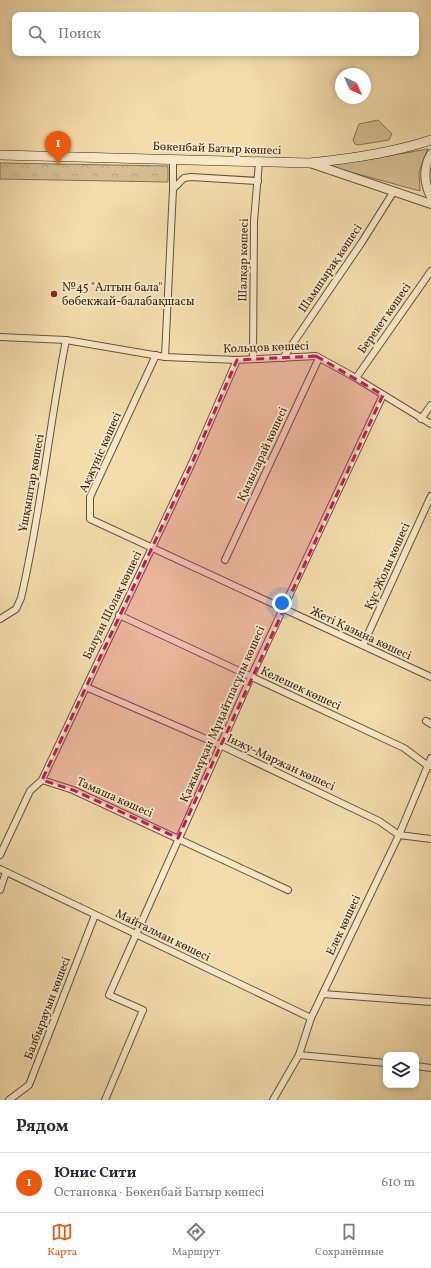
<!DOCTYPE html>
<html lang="ru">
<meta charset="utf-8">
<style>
body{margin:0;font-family:Vollkorn,serif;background:#f7f7f7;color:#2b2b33}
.controls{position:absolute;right:12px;bottom:12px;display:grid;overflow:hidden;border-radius:8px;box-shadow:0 2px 6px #0003}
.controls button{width:36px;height:36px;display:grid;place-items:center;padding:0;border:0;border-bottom:1px solid #e1e1e2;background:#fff;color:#2b2b33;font:20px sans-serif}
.compass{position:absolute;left:335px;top:68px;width:36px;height:36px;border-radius:50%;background:#fff;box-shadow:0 2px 6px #0003;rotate:135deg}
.you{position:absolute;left:282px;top:603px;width:14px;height:14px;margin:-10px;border:3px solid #fff;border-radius:50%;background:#1a73e8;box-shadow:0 0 0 6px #1a73e833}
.badge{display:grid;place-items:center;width:26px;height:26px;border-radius:50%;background:#ea580c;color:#fff;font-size:13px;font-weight:700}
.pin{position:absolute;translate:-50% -33px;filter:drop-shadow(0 1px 2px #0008)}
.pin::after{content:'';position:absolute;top:21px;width:14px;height:12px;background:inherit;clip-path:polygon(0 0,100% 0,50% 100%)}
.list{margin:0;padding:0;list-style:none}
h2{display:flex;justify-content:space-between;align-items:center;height:52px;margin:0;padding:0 16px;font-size:17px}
h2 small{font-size:13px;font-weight:400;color:#7c7c81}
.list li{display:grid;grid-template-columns:26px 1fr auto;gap:12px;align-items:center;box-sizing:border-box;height:60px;padding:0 16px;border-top:1px solid #e1e1e2}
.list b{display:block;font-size:15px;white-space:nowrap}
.list p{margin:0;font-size:13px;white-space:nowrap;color:#7c7c81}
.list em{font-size:13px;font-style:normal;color:#7c7c81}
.icon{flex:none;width:22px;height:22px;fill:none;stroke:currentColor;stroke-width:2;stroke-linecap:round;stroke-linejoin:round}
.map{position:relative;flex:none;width:431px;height:1100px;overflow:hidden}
.search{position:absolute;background:#fff;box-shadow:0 2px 6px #0003;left:12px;right:12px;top:12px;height:44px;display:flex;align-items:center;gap:10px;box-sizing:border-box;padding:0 14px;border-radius:8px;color:#7c7c81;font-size:15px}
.sheet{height:112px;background:#fff}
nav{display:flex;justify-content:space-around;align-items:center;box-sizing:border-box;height:56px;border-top:1px solid #e1e1e2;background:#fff;font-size:11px;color:#7c7c81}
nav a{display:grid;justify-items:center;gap:2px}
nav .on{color:#ea580c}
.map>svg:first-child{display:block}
.green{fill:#d4be92;stroke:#867155}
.forest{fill:url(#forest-crowns);stroke:#867155}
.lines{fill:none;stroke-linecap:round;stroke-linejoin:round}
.minor-casing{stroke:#67523d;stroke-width:8}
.tertiary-casing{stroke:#67523d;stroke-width:10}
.secondary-casing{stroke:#382418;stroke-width:10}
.minor{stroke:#f8e9c8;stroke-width:6}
.tertiary{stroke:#f8e9c8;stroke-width:8}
.secondary{stroke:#f8e9c8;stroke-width:9}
.marked{fill:#c2185b;fill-opacity:0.2;stroke:#c2185b;stroke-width:3;stroke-dasharray:8 5;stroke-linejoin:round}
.poi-dot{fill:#8f2418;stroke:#f8e9c8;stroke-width:1.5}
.labels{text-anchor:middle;stroke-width:3.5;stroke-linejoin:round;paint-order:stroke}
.street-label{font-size:12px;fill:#382418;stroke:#f8e9c8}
.poi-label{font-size:12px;fill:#382418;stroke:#f8e9c8;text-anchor:start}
</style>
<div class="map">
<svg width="431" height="1100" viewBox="0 0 431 1100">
<defs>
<pattern id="forest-crowns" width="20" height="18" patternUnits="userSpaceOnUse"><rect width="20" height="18" fill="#d4be92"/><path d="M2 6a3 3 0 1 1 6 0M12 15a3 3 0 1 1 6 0" fill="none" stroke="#b7a37d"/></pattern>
</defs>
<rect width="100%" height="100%" fill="#f4ddab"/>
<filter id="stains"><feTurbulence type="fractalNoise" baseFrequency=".005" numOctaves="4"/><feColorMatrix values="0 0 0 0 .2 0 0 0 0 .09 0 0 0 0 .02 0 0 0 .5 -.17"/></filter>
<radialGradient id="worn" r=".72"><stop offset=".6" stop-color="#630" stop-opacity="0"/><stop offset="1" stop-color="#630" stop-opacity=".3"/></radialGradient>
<g class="green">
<polygon points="378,120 392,134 389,140 358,145 355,144 353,140 359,124"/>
<polygon points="428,149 419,172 420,191 325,165 359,161"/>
</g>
<polygon class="forest" points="0,163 168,166 168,182 0,179"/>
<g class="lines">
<defs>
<g id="minor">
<polyline points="173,189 173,159"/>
<polyline points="0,337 66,340 165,357 237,360 316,356 356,378 431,424"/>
<polyline points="156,355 90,497 90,519 431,677"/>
<polyline points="165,357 173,189 184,178 191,177 258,181"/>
<polyline points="283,358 362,242 394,191"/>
<polyline points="253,359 254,221 259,162"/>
<polyline points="356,378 431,271"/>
<polyline points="421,419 431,405"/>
<polyline points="225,560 319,358"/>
<polyline points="119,615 404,748 428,766 431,766"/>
<path d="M0,619L16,609L21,598C41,513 49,426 66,340"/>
<polyline points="363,645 431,496"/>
<polyline points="86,687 220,745 379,821 399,835 431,839"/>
<polyline points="426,721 431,724"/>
<polyline points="42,780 73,790 288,890"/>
<polyline points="0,855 30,791 42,780 192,463 237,360"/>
<polyline points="0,869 311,1018"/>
<polyline points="0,890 6,872"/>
<polyline points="323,994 431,1002"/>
<polyline points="299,1055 386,1063"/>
<polyline points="416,1066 431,1068"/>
<polyline points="9,1100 29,1085 95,915"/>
<polyline points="105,1100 143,1010 109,995 251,677 383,395"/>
<polyline points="273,1100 299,1055 311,1018 399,835 431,758"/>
</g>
<g id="tertiary">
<path d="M431,154C423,168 424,183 431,197"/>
<polyline points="310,163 431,204"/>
</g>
<path id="secondary" d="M0,155L309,163C350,159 392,153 431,140"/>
</defs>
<use href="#minor" class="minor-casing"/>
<use href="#tertiary" class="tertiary-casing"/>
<use href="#secondary" class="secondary-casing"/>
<use href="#minor" class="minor"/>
<use href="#tertiary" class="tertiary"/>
<use href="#secondary" class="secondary"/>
</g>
<path class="marked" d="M316,356L383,395L178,838L73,790L42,780L192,463L237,360Z"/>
<circle class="poi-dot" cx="54" cy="294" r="4"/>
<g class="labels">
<g class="street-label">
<text transform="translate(217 148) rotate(2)" y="4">Бөкенбай Батыр көшесі</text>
<text transform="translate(243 260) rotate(-89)" y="4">Шалқар көшесі</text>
<text transform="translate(330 268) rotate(-56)" y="4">Шамшырақ көшесі</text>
<text transform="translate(384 318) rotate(-55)" y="4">Берекет көшесі</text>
<text transform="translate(266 347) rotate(-2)" y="4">Кольцов көшесі</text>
<text transform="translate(100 452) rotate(-66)" y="4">Ақжүніс көшесі</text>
<text transform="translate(262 454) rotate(-65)" y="4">Қызыларай көшесі</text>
<text transform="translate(31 483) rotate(-80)" y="4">Ұшқыштар көшесі</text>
<text transform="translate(387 566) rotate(-66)" y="4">Құс Жолы көшесі</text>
<text transform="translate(112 605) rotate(-64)" y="4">Балуан Шолақ көшесі</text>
<text transform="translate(361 633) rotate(25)" y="4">Жеті Қазына көшесі</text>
<text transform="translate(301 688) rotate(25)" y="4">Келешек көшесі</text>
<text transform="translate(222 714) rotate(-66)" y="4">Қажымұқан Мұңайтпасұлы көшесі</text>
<text transform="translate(281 762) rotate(25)" y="4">Інжу-Маржан көшесі</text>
<text transform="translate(115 797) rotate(24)" y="4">Тамаша көшесі</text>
<text transform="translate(343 925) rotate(-65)" y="4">Елек көшесі</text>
<text transform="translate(163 935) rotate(26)" y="4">Майталман көшесі</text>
<text transform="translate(47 1008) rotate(-69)" y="4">Балбырауын көшесі</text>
</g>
<g class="poi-label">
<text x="62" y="291">№45 "Алтын бала"<tspan x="62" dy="14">бөбекжай-балабақшасы</tspan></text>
</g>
</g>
<rect width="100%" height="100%" filter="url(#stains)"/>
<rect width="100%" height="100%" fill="url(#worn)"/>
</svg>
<div class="controls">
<button><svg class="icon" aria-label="layers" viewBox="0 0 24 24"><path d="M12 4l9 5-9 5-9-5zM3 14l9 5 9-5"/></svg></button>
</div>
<svg class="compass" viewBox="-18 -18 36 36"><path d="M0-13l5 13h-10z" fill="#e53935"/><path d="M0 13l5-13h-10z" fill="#7c7c81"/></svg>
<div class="you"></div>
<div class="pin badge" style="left:58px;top:164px">1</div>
<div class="search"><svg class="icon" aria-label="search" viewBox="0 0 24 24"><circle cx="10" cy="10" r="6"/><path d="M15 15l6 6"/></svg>Поиск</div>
</div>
<section class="sheet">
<h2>Рядом<small></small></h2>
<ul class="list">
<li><span class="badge">1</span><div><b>Юнис Сити</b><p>Остановка · Бөкенбай Батыр көшесі</p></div><em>610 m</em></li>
</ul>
</section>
<nav>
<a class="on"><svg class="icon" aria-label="map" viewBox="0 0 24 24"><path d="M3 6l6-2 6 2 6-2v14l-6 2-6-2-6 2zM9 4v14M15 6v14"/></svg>Карта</a>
<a><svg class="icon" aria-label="directions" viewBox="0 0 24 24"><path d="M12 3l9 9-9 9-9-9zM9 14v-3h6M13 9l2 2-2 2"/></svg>Маршрут</a>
<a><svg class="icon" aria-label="saved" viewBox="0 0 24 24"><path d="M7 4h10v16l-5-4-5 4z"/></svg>Сохранённые</a>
</nav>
